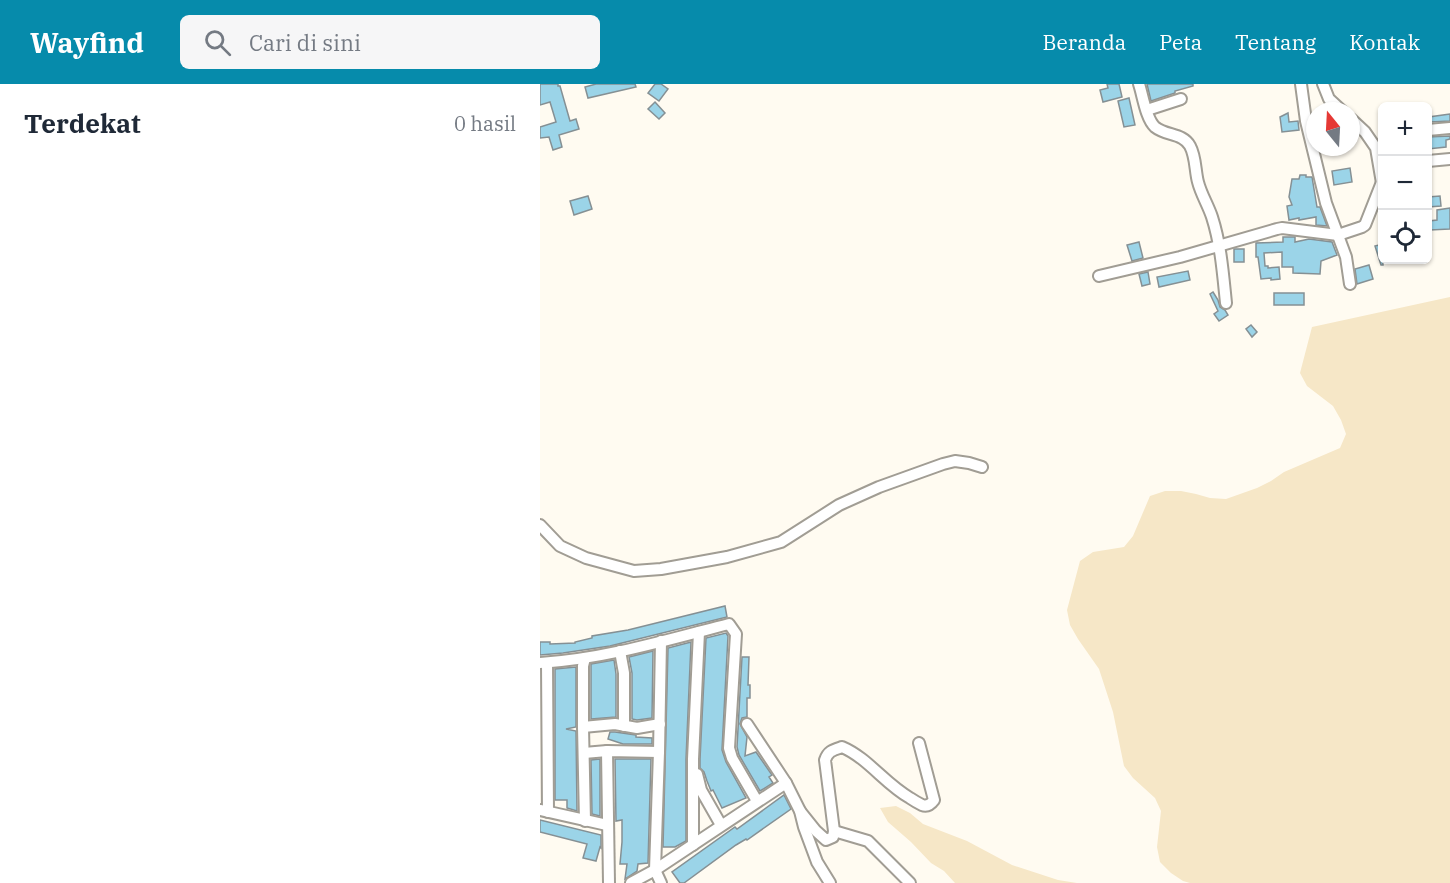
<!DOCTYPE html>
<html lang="id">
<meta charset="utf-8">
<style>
body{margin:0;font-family:"IBM Plex Serif",serif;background:#f6f6f7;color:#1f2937}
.controls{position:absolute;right:18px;top:18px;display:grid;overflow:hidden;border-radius:9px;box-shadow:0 2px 4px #0004}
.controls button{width:54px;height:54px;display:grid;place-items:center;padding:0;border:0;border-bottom:2px solid #e0e1e3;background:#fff;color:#1f2937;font:30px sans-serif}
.compass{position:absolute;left:766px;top:18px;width:54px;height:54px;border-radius:50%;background:#fff;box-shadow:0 2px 4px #0004;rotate:342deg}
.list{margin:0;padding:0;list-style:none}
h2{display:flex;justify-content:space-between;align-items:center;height:78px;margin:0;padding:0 24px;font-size:26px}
h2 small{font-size:20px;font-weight:400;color:#747a83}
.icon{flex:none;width:33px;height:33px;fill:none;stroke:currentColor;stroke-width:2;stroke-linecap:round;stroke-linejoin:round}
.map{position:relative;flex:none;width:910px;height:799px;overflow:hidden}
header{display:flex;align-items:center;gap:36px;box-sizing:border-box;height:84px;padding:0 30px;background:#068bab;color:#fff}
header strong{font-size:28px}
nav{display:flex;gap:33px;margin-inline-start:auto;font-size:21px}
.search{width:420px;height:54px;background:#f6f6f7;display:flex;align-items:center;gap:15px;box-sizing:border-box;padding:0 21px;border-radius:9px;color:#747a83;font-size:22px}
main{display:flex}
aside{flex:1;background:#fff}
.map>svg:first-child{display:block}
.green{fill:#f6e7c7}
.building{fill:#9bd4e8;stroke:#859094;stroke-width:1.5}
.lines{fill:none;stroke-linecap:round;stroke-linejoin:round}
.minor-casing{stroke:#a19d94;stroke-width:14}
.minor{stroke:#fff;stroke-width:10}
</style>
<header>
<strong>Wayfind</strong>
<div class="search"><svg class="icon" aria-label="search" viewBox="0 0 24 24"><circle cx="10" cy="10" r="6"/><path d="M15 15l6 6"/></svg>Cari di sini</div>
<nav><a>Beranda</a><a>Peta</a><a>Tentang</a><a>Kontak</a></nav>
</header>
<main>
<aside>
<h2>Terdekat<small>0 hasil</small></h2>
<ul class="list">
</ul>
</aside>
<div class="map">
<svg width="910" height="799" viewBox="0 0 910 799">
<rect width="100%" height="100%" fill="#fffbf1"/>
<g class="green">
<polygon points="910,213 910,799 650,799 643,797 631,789 620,778 617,763 621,727 615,714 593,694 584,682 573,628 559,585 538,555 530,541 527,526 540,477 553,468 584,463 593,452 610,412 625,407 641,407 656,410 670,414 686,415 717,404 731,397 744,388 800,364 806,350 801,336 793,322 767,302 760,289 772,243"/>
<polygon points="356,722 370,729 383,740 427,757 472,781 518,796 537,799 415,799 404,787 391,779 371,758 348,738 340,724"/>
</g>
<g class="building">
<polygon points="0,0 18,0 18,2 20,2 30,37 36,35 39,45 19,51 22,63 13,66 9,53 0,54 0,43 16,38 10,18 0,21"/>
<polygon points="56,0 95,0 96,3 48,14 45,3"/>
<polygon points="115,0 121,0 128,5 119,17 108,9"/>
<polygon points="567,0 579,0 582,13 563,18 560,6 568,4"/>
<polygon points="607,0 653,0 653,2 635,7 635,9 611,17"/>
<polygon points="589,14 595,41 584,43 578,17"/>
<polygon points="115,18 125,29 119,35 108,25"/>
<polygon points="748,29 749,38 758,37 759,46 742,48 740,33"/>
<polygon points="910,30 910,37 890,38 889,33"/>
<polygon points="910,52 910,55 906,56 906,63 888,65 888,53"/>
<polygon points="810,84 812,98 794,101 792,87"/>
<polygon points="760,91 766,91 766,93 772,93 777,123 780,123 787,142 776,141 776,133 759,136 759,134 749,136 747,122 752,121 749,113 752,95 759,95"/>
<polygon points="48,112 52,125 34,131 30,117"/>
<polygon points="900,112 901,122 888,123 888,113"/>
<polygon points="910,124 910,145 890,146 889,137 897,136 897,126"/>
<polygon points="743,153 755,153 755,158 769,155 792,158 797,171 781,177 780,190 753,189 753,183 742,183 742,168 724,169 725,182 728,182 728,184 739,183 740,195 731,196 731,194 721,195 718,173 716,173 716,159 743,158"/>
<polygon points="599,158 603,174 592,177 587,161"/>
<polygon points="843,160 843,181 841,181 835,162"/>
<rect x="694" y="165" width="10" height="13"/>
<polygon points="829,181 833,195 817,200 815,185"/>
<polygon points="648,187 650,196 619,203 617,193"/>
<polygon points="608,188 610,200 602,202 599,190"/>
<polygon points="673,208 678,216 680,223 685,226 688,231 679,237 674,230 678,227 670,210"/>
<rect x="734" y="209" width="30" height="12"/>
<polygon points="711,241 717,248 712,253 706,245"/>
<polygon points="185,522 187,533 70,562 23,569 0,571 0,558 10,558 10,560 35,559 35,558 52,554 52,552 88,546"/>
<polygon points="186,549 188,552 182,666 186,678 206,714 182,724 173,706 171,707 167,697 164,688 160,684 160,675 166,554"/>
<polygon points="151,558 146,675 146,757 135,763 123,763 128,564"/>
<polygon points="113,567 112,634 97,636 92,635 92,589 89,573"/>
<polygon points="202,573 209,573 208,601 210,601 210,614 207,614 207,633 202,634 200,640 207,653 205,672 216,668 232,691 229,693 233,699 220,707 199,671 197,663"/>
<polygon points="74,576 76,590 76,633 51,635 51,580"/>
<polygon points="36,583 36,643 26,645 36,647 37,727 27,724 27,716 15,716 15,585"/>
<polygon points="70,648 75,648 96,651 96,653 112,654 112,660 83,660 68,655"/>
<polygon points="60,675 60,732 52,730 51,676"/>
<polygon points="75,675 111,675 108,779 98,780 97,787 85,795 87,780 80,780 82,758 82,736 76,737"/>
<polygon points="244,711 251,725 207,756 206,755 196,761 144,799 140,799 132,788 195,743 197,745"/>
<polygon points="0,736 61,751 61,764 60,763 56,777 43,774 47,760 0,748"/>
</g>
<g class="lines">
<defs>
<g id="minor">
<path d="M599,0C603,12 606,35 615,43C626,52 643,49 650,62C656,73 655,87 658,98C661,110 668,121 672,133C681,161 683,190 686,219"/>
<polyline points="761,0 766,37 786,119 806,173 810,200"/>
<polyline points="783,0 789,15 802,27"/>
<polyline points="607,26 641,15"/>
<polyline points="811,35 825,48 836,64 842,99"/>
<polyline points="888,46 910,44"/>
<polyline points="888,77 910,75"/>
<polyline points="559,192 640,173 737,145 742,144 798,151 822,143 825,141 842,98"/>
<polyline points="0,441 20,462 46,474 94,487 121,485 187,473 241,458 299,421 339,403 403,380 415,377 429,379 442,383"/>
<polyline points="80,567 84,589 84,642"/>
<polyline points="45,574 43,582 43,643 45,737"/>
<path d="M0,579C64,575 127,556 189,540L196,550L189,664L192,674L217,717"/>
<polyline points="7,579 8,728"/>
<polyline points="43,643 75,640 97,644 120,640"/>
<polyline points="67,667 69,799"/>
<polyline points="44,669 67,667 119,668"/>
<polyline points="157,690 161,706 181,741"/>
<polyline points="246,699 260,727 264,743 277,778 290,799"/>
<polyline points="0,726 67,741"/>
<path d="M260,727L276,747L286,756L293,753L294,747L285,676C288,667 293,666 302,663C328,674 345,700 370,714C373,716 378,719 382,721C387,723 391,720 394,716L379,659"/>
<polyline points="294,747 328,757 370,799"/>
<polyline points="153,761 153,675 159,548"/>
<polyline points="91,799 115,786 246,699 207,640"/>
<polyline points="121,799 115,786 119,668 121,557"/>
</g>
</defs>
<use href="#minor" class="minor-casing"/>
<use href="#minor" class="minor"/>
</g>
</svg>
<div class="controls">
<button>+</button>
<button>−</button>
<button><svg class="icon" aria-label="locate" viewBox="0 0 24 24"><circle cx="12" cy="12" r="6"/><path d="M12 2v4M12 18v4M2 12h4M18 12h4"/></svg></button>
</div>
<svg class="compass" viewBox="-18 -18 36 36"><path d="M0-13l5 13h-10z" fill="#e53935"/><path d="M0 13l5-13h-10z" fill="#747a83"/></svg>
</div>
</main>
